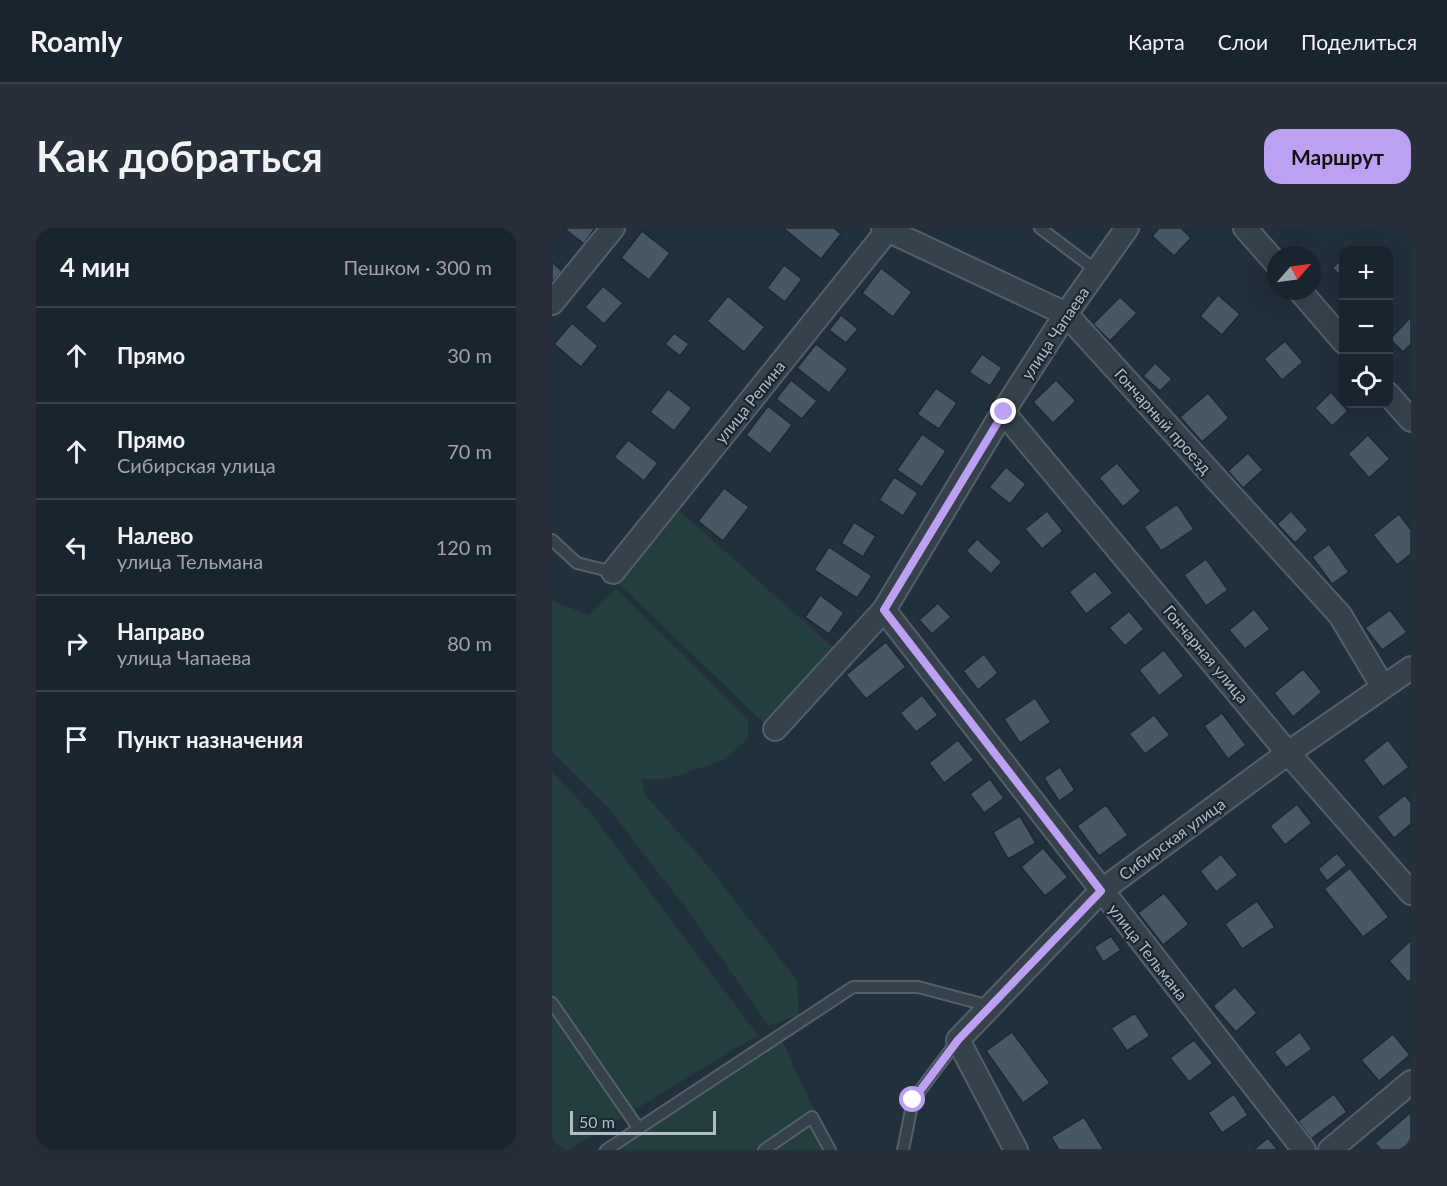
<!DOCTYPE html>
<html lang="ru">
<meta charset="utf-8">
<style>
body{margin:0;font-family:Lato,sans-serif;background:#273039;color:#f1f3f6}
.controls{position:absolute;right:18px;top:18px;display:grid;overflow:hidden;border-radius:12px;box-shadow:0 6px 24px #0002}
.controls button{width:54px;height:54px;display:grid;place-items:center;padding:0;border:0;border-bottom:2px solid #384149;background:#1a242d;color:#f1f3f6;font:30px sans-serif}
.compass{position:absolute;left:715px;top:18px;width:54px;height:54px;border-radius:50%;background:#1a242d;box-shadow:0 6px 24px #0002;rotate:62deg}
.scale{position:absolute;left:18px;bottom:15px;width:146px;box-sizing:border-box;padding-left:6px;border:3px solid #b1bcc8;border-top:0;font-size:16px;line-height:21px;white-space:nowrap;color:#b1bcc8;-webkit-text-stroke:4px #1b2631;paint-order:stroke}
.stop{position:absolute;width:18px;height:18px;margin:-14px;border:4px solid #bca0f2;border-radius:50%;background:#fff}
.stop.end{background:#bca0f2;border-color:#fff;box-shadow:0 2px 6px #0008}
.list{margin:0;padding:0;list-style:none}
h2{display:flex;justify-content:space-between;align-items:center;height:78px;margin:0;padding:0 24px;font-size:26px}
h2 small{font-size:20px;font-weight:400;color:#9fa4aa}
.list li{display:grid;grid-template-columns:39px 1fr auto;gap:18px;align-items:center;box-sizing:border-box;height:96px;padding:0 24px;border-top:2px solid #384149}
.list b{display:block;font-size:22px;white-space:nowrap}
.list p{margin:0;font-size:20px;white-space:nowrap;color:#9fa4aa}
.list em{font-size:20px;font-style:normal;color:#9fa4aa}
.icon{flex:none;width:33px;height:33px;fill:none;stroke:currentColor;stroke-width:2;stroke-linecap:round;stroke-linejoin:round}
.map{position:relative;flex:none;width:859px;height:922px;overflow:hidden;border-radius:18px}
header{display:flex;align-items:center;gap:36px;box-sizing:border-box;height:84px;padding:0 30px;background:#1a242d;border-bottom:2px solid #384149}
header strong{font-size:28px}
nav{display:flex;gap:33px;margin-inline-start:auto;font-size:21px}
.intro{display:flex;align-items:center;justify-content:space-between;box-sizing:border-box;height:144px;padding:0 36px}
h1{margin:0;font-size:42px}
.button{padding:15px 27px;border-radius:18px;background:#bca0f2;color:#111;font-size:21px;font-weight:700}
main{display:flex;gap:36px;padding:0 36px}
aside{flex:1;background:#1a242d;border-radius:18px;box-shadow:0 6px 24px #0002}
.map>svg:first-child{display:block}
.green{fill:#243d3d}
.building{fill:#485765;stroke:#1d2833;stroke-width:1.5}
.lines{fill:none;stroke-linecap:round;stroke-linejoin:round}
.service-casing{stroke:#545f6a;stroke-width:14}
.minor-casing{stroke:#545f6a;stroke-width:26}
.service{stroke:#36414c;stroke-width:10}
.minor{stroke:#36414c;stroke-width:22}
.route{stroke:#bca0f2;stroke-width:8}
.labels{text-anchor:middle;stroke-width:4.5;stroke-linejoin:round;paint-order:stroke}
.street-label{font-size:16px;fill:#b1bcc8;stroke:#1b2631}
</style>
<header>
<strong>Roamly</strong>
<nav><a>Карта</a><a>Слои</a><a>Поделиться</a></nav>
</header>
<div class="intro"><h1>Как добраться</h1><a class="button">Маршрут</a></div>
<main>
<aside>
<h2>4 мин<small>Пешком · 300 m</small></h2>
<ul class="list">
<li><svg class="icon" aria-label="ahead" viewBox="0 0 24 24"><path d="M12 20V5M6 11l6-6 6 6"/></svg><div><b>Прямо</b></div><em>30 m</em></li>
<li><svg class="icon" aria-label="ahead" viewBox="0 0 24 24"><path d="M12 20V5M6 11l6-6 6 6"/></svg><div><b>Прямо</b><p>Сибирская улица</p></div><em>70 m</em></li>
<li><svg class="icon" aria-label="left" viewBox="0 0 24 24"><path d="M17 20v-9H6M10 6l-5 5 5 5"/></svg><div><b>Налево</b><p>улица Тельмана</p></div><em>120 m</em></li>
<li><svg class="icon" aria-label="right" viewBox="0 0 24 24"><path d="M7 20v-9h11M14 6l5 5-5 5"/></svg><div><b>Направо</b><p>улица Чапаева</p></div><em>80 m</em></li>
<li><svg class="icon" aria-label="arrive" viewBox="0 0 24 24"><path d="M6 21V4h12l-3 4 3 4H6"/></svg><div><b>Пункт назначения</b></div></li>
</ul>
</aside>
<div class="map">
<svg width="859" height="922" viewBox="0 0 859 922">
<rect width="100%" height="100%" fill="#22303c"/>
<g class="green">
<polygon points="123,279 282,420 213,496 65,354"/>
<polygon points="64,361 196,491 196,511 172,532 115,551 89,551 93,567 151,632 245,752 247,787 217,798 136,683 53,576 0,523 0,372 36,387"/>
<polygon points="0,544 38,584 206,807 16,922 0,922"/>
<polygon points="229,810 280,922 43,922"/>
</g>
<g class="building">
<polygon points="15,0 43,0 32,16 14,2"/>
<polygon points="231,0 282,0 289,6 269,31"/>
<polygon points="607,0 629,0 639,10 622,28 600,8"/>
<polygon points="90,3 118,25 97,52 69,30"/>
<polygon points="792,29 792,51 780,40"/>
<polygon points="0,34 10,43 0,55"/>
<polygon points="232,37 250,51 233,74 215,60"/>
<polygon points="329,40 360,64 341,89 310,65"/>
<polygon points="51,58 71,75 52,96 33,79"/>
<polygon points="666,67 688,86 670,107 648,88"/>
<polygon points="176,68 213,99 192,124 155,93"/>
<polygon points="568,69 585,85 558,113 541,96"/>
<polygon points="289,87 306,101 294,115 277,102"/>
<polygon points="859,89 859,116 851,124 838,111"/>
<polygon points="20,95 46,118 29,139 2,116"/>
<polygon points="122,105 137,116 128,128 113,116"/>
<polygon points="733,113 751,134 730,152 712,131"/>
<polygon points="264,116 296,141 277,165 245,140"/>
<polygon points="430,126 450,140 438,158 417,144"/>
<polygon points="603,135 620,151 608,163 591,148"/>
<polygon points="239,152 265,173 250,191 224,171"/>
<polygon points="504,152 524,173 501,195 481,174"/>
<polygon points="384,160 405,175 387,201 365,186"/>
<polygon points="116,161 140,180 122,203 98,184"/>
<polygon points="779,164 796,183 780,198 763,180"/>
<polygon points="656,165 677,190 650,214 628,189"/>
<polygon points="216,178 240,197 218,226 194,207"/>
<polygon points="370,206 394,223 370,259 345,242"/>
<polygon points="816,207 838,231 817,250 796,226"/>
<polygon points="76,212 106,235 92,253 62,229"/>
<polygon points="696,225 711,242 691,260 676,243"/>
<polygon points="565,235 589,263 571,279 547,250"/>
<polygon points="454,239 474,256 458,276 437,259"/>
<polygon points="342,249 366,265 351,288 327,272"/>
<polygon points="172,260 197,279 171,313 146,293"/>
<polygon points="625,276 642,301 609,323 592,299"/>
<polygon points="495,283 511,303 490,321 473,301"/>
<polygon points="739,283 756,302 743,315 725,296"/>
<polygon points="847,286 859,302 859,326 845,337 821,307"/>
<polygon points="302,294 324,308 311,329 289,315"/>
<polygon points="425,311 450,334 439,346 414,323"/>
<polygon points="777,316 797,344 780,356 760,329"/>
<polygon points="277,319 320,348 305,370 262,342"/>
<polygon points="654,331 676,362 654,378 632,347"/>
<polygon points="543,343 561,365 534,386 517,364"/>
<polygon points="268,367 292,385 277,406 253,389"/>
<polygon points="386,375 399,389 380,406 367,392"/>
<polygon points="702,381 718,401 693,421 677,402"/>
<polygon points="838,382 855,404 830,422 813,400"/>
<polygon points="577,383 592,401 573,418 557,400"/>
<polygon points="334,414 354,439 314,471 294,447"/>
<polygon points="612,422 632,448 607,468 587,442"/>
<polygon points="432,426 446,445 426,462 411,443"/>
<polygon points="751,441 770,464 741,489 722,465"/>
<polygon points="370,467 386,487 364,504 348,485"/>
<polygon points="483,470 499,494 468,515 452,491"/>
<polygon points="670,485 694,517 676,531 652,498"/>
<polygon points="602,487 618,507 593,526 577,506"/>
<polygon points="406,512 422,532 392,555 377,535"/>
<polygon points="836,512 857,539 831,559 811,532"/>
<polygon points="508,539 523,562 507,573 492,550"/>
<polygon points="438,551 452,570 432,585 418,566"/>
<polygon points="853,567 859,575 859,596 842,610 825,589"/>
<polygon points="745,576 760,595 733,617 718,598"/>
<polygon points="554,577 576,607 547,628 525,598"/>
<polygon points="468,588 484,615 456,631 441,604"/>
<polygon points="491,620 516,649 493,668 469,639"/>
<polygon points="785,625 795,637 775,653 766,641"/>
<polygon points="669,626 686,647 664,664 648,643"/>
<polygon points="798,640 837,689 811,709 772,661"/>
<polygon points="612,665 637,696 611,717 586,685"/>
<polygon points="705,673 723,699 690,721 673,696"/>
<polygon points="559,708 569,722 551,734 542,719"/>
<polygon points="859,712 859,752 856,754 837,733"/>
<polygon points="683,759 705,785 684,804 661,778"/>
<polygon points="583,785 598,808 575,823 559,800"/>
<polygon points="460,804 498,855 471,875 434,823"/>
<polygon points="748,804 760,821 734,840 722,824"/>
<polygon points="841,806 858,827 827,853 809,832"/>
<polygon points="642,812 661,835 637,854 618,830"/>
<polygon points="682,866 696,887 670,905 656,885"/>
<polygon points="782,866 795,884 759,911 746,893"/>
<polygon points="859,884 859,922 829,922 823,915"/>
<polygon points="532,889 552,922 507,922 499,909"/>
<polygon points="716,910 726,922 701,922"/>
</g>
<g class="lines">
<defs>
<g id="service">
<polyline points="488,0 545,43"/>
<polyline points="0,312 25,335 61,344"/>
<polyline points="0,775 87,901"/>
<polyline points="54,922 301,759 366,759 438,778"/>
<polyline points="212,922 260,889 278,922"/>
<polyline points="351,922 361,872 406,812"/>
</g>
<g id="minor">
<polyline points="331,0 514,86 788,387 831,459"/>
<polyline points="693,0 724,35"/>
<polyline points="748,63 792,114"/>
<polyline points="0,75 61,0"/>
<polyline points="836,166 859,192"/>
<polyline points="451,184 736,525 859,665"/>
<polyline points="61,344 335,3"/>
<polyline points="332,382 752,922"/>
<polyline points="223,501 332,382 451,184 514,86 575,0"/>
<polyline points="464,922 406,812 549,663 736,525 859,440"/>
<polyline points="778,922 859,854"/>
</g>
</defs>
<use href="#service" class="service-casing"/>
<use href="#minor" class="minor-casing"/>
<use href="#service" class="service"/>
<use href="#minor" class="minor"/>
</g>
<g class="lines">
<polyline class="route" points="361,872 406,812 549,663 332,382 452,184"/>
</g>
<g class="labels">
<g class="street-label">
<text transform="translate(503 105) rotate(-56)" y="6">улица Чапаева</text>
<text transform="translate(198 174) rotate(-51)" y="6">улица Репина</text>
<text transform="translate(611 193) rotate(48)" y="6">Гончарный проезд</text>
<text transform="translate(654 426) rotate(50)" y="6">Гончарная улица</text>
<text transform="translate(620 611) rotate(-36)" y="6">Сибирская улица</text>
<text transform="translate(596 724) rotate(52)" y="6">улица Тельмана</text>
</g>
</g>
</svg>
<div class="controls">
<button>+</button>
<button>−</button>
<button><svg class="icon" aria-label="locate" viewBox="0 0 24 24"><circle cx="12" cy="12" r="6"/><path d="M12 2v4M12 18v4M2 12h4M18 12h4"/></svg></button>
</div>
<svg class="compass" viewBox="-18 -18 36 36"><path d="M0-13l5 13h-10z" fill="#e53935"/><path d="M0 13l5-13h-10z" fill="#9fa4aa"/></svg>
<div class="scale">50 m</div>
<div class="stop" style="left:361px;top:872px"></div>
<div class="stop end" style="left:452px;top:184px"></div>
</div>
</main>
